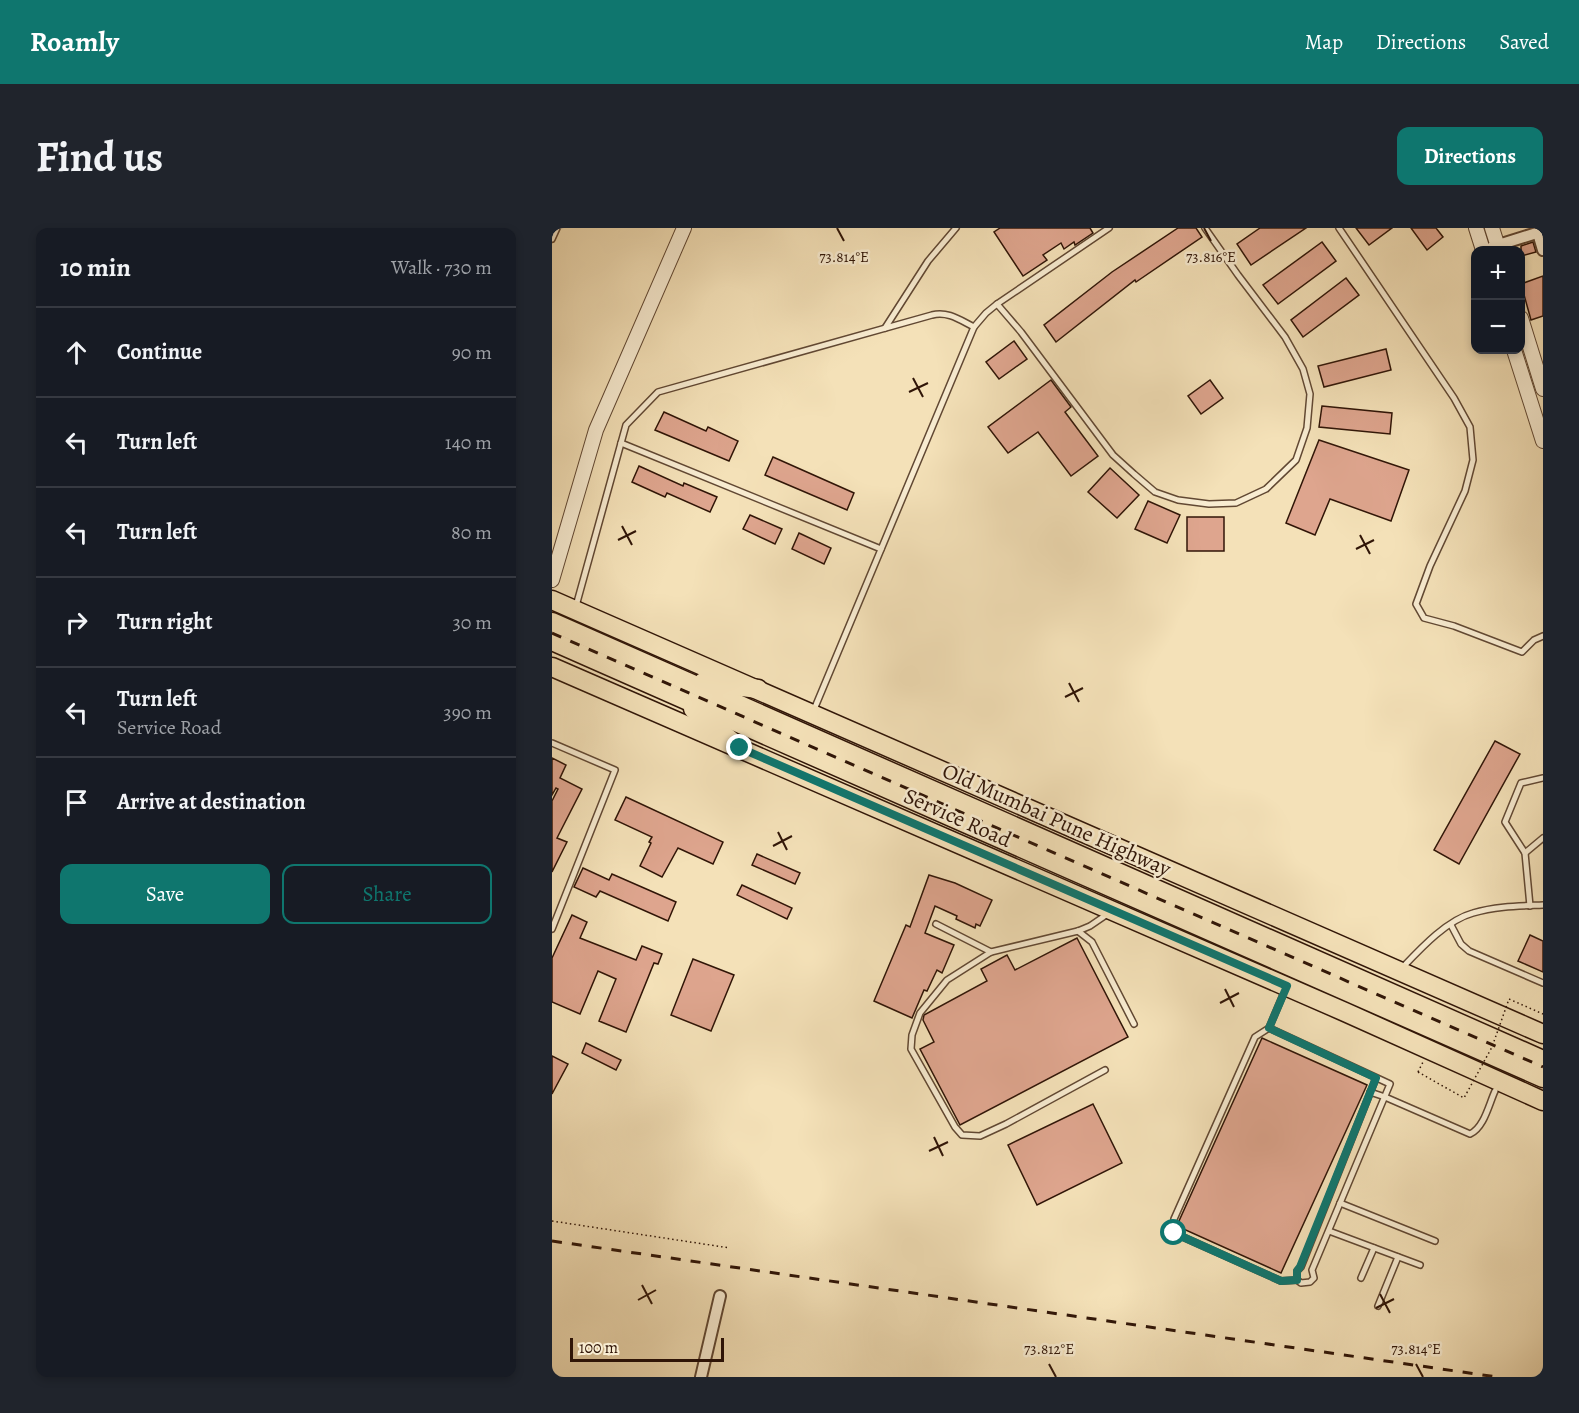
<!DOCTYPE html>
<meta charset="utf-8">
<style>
body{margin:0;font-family:Alegreya,serif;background:#20242c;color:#f1f3f6}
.controls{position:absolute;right:18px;top:18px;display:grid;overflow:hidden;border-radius:12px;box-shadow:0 3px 9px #0003}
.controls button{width:54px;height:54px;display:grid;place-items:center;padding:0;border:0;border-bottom:2px solid #363941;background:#171b24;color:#f1f3f6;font:30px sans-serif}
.scale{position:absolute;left:18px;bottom:15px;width:154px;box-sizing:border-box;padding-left:6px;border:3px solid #301507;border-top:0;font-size:16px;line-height:21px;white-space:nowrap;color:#301507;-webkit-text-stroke:4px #f8ecd1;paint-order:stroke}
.stop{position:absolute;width:18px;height:18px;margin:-14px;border:4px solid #0f766e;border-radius:50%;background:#fff}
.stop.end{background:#0f766e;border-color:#fff;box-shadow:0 2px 6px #0008}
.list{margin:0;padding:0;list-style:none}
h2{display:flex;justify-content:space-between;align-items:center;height:78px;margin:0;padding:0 24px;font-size:26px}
h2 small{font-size:20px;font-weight:400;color:#9ea1a6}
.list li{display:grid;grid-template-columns:39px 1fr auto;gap:18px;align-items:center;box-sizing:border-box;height:90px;padding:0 24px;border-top:2px solid #363941}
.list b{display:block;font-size:22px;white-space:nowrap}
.list p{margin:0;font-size:20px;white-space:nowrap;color:#9ea1a6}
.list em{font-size:20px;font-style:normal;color:#9ea1a6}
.actions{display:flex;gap:12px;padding:18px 24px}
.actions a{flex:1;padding:14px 0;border:2px solid #0f766e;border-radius:12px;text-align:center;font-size:21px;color:#0f766e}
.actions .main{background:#0f766e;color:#fff}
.icon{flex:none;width:33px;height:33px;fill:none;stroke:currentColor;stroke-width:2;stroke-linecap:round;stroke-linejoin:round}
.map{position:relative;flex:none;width:991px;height:1149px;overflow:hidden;border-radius:12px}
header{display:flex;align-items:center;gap:36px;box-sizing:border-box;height:84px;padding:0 30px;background:#0f766e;color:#fff}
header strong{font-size:28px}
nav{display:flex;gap:33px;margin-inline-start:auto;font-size:21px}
.intro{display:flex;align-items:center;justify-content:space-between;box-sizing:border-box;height:144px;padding:0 36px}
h1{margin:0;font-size:42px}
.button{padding:15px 27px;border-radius:12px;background:#0f766e;color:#fff;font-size:21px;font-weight:700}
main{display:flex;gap:36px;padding:0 36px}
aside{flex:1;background:#171b24;border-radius:12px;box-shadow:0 3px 9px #0003}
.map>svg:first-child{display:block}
.building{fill:#dea58e;stroke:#301507;stroke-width:1.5}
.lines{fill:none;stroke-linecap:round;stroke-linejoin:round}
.service-casing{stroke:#614833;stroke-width:8}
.minor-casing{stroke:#614833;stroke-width:14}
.tertiary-casing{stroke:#614833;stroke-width:16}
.primary-casing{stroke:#301507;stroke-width:21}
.trunk-casing{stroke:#301507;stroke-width:21}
.path{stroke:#301507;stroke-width:1.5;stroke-dasharray:1.5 3;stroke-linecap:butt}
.service{stroke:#f8ecd1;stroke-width:5}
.minor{stroke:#f8ecd1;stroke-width:10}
.tertiary{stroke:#f8ecd1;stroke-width:14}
.primary{stroke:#f4e1b8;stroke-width:18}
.trunk{stroke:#f4e1b8;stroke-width:18}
.rail{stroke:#301507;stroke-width:3;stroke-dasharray:10 10;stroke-linecap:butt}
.path-bridge{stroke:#301507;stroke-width:1.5;stroke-dasharray:1.5 3;stroke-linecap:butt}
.route{stroke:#0f766e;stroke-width:8}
.ticks{fill:none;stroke:#301507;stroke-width:2}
.labels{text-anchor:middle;stroke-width:5;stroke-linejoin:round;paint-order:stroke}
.street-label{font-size:22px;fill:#301507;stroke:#f8ecd1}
.ticks-label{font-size:15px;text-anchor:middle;fill:#301507;stroke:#f8ecd1;stroke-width:5;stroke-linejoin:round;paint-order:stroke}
</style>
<header>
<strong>Roamly</strong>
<nav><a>Map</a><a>Directions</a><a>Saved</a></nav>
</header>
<div class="intro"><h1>Find us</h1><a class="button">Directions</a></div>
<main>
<aside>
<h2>10 min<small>Walk · 730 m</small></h2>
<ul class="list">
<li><svg class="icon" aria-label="ahead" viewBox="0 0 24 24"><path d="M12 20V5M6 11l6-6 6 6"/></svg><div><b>Continue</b></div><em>90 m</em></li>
<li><svg class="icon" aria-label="left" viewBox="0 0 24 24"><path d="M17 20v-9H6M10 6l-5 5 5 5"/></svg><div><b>Turn left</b></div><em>140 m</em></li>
<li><svg class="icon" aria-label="left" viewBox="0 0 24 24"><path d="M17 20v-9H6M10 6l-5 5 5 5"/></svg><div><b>Turn left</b></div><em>80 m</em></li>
<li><svg class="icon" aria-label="right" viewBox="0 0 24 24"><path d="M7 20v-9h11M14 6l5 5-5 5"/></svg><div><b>Turn right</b></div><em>30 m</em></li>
<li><svg class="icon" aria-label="left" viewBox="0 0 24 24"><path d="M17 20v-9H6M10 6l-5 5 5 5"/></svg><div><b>Turn left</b><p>Service Road</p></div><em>390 m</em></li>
<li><svg class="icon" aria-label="arrive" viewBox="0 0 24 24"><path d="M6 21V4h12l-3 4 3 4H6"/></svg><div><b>Arrive at destination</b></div></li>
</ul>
<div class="actions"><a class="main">Save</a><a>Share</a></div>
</aside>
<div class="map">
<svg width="991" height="1149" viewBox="0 0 991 1149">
<rect width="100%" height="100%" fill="#f4e1b8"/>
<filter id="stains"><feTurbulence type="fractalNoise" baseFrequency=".00333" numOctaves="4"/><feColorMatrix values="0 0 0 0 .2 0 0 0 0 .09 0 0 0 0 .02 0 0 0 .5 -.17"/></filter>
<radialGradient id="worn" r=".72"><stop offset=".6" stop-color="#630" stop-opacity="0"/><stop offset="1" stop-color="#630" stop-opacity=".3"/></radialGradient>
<g class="building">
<polygon points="448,0 538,0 541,5 523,17 522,14 512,21 509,15 491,27 495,32 471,48 442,4"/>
<polygon points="626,0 644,0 650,9 584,54 583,52 504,114 492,97 560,44"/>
<polygon points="708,0 754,0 699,37 685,16"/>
<polygon points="804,0 840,0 817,17"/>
<polygon points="859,0 884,0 891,9 875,22"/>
<polygon points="770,14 784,33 726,76 711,57"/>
<polygon points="981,14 984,24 969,28 969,18"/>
<polygon points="991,48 991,88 979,92 969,56"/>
<polygon points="794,50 807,67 751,109 739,92"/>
<polygon points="462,113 475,131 447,151 434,134"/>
<polygon points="834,121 839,142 772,159 766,138"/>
<polygon points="499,152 519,179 513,184 546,228 519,248 486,204 456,225 436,199"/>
<polygon points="658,152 671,170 649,186 636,168"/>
<polygon points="770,178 840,185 838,206 767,199"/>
<polygon points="112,184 154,203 156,199 186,213 177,233 103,202"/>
<polygon points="767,212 857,242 839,293 778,271 763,307 734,295"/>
<polygon points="221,229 302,265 295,282 213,247"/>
<polygon points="87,238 131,258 132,255 165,269 158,284 115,265 113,269 80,254"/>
<polygon points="558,240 587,267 565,290 536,264"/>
<polygon points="596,273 628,287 615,315 583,301"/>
<polygon points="198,287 230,301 223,316 191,301"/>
<rect x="635" y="289" width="37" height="34"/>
<polygon points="247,305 279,320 272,336 240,321"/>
<polygon points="943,513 968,526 907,636 882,622"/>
<polygon points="0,530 14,537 8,550 30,561 5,610 15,614 0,644 0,573 6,561 4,560 0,567"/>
<polygon points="74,569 171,614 161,636 126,620 110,649 88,638 99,615 97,614 100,609 63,592"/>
<polygon points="205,626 248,645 243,656 200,637"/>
<polygon points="31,640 57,652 60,646 124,674 116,693 48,663 44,669 22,659"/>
<polygon points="377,647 403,655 440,672 428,698 424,696 423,700 404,691 405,688 383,678 373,705 402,717 390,745 385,742 375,763 372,762 360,790 322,773 354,697 358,699"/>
<polygon points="190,657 240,680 235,691 185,667"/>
<polygon points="20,687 35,694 28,710 84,732 90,718 110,726 106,736 102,735 74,804 47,793 64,751 46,743 28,786 0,774 0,730"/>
<polygon points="978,707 991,713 991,744 966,733"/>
<polygon points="525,710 576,809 408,897 368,821 382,814 371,792 372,787 435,753 429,741 455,727 463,742"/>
<polygon points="141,731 182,747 159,803 119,787"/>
<polygon points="710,810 815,857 729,1045 627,999 627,993"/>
<polygon points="34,815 69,832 64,842 30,825"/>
<polygon points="0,828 16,836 0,866"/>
<polygon points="541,876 570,935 485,977 456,917"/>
</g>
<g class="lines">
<defs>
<g id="service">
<polyline points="787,0 902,170 918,199 921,232 913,263 878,338 864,376 872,390 902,398 970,424 982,412 991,408"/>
<polyline points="0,11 5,0"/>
<polyline points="445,76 469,104 561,227 582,246 603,264 626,272 657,276 684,275 714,261 744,232 755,200 758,166 751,141 733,109 686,47 653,0"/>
<polyline points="422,99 434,85 445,76 557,0"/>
<polyline points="333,100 376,33 404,0"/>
<polyline points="69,215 329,321"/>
<path d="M24,378L74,197L106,164L380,87C396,83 408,92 422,99L261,484"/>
<polyline points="0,515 63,542 0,701"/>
<polyline points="973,625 991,610"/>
<polyline points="978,678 973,625 953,594 969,555 991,550"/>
<polyline points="384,696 439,724"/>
<polyline points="899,697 909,716 917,723 991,755"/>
<polyline points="526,703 540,714 582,796"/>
<path d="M851,739C869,720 895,692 921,685C944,678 967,678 991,677"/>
<polyline points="733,762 717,800 703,809 622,991 622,1005 729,1053 745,1052"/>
<polyline points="717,800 838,856 760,1042 762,1050 758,1054 749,1055 745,1052 745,1043 749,1039 824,850"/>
<polyline points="553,842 454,896 428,908 410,907 403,899 359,821 360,807 368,785 395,752 439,724 526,703 538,698 557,685"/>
<path d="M818,864L833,869L918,906C932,900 937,876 943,863"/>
<polyline points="788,975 883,1013"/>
<polyline points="777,1003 868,1037"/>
<polyline points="809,1050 822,1020"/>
<polyline points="826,1078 846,1029"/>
</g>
<g id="minor">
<polyline points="986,5 991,22"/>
<polyline points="940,19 991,3"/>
<polyline points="149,1149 168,1068"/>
</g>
<g id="tertiary">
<polyline points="924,0 931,22"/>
<polyline points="940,0 947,22"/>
<polyline points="969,90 991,161"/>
<polyline points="962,122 991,213"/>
<polyline points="0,352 44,202 132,0"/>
</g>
<g id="primary">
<polyline points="0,372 991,806"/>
<polyline points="0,439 793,784 991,873"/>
</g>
<g id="trunk">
<polyline points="0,394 991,832"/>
<polyline points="0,413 991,850"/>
<polyline points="151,454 206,461"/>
<polyline points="141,481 188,520"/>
</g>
</defs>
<use href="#service" class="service-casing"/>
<use href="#minor" class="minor-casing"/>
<use href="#tertiary" class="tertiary-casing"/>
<use href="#primary" class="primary-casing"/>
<use href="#trunk" class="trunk-casing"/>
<g class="path">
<polyline points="866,844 871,834"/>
<polyline points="0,993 178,1020"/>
</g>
<use href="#service" class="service"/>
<use href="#minor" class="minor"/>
<use href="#tertiary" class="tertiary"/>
<use href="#primary" class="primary"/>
<use href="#trunk" class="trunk"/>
<g class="rail">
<polyline points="0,405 991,839"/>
<polyline points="0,1013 945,1149"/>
</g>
<polyline class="path-bridge" points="866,844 912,870 940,819 957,771 991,786"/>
</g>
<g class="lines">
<polyline class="route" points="188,520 735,758 717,800 824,850 748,1039 745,1043 745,1052 729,1053 622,1005"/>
</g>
<path class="ticks" d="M285,0L292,13M652,0L659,13M361,150L371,169M357,164L376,155M70,298L80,317M808,307L818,326M66,312L84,303M804,321L822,312M517,455L527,474M513,469L531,460M226,604L235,622M221,618L240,608M673,761L682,779M668,775L687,765M382,909L391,928M377,923L396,914M90,1057L100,1076M828,1066L838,1085M86,1072L104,1062M824,1080L842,1071M497,1136L504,1149M864,1136L871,1149"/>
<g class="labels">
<g class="street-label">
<text transform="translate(406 589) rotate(24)" y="8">Service Road</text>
<text transform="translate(505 591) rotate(24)" y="8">Old Mumbai Pune Highway</text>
</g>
</g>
<g class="ticks-label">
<text x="292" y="34">73.814°E</text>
<text x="659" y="34">73.816°E</text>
<text x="497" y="1126">73.812°E</text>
<text x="864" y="1126">73.814°E</text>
</g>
<rect width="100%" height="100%" filter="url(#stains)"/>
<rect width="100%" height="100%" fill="url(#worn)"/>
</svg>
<div class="controls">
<button>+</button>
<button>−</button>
</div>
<div class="scale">100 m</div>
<div class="stop" style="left:622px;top:1005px"></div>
<div class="stop end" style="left:188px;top:520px"></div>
</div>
</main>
